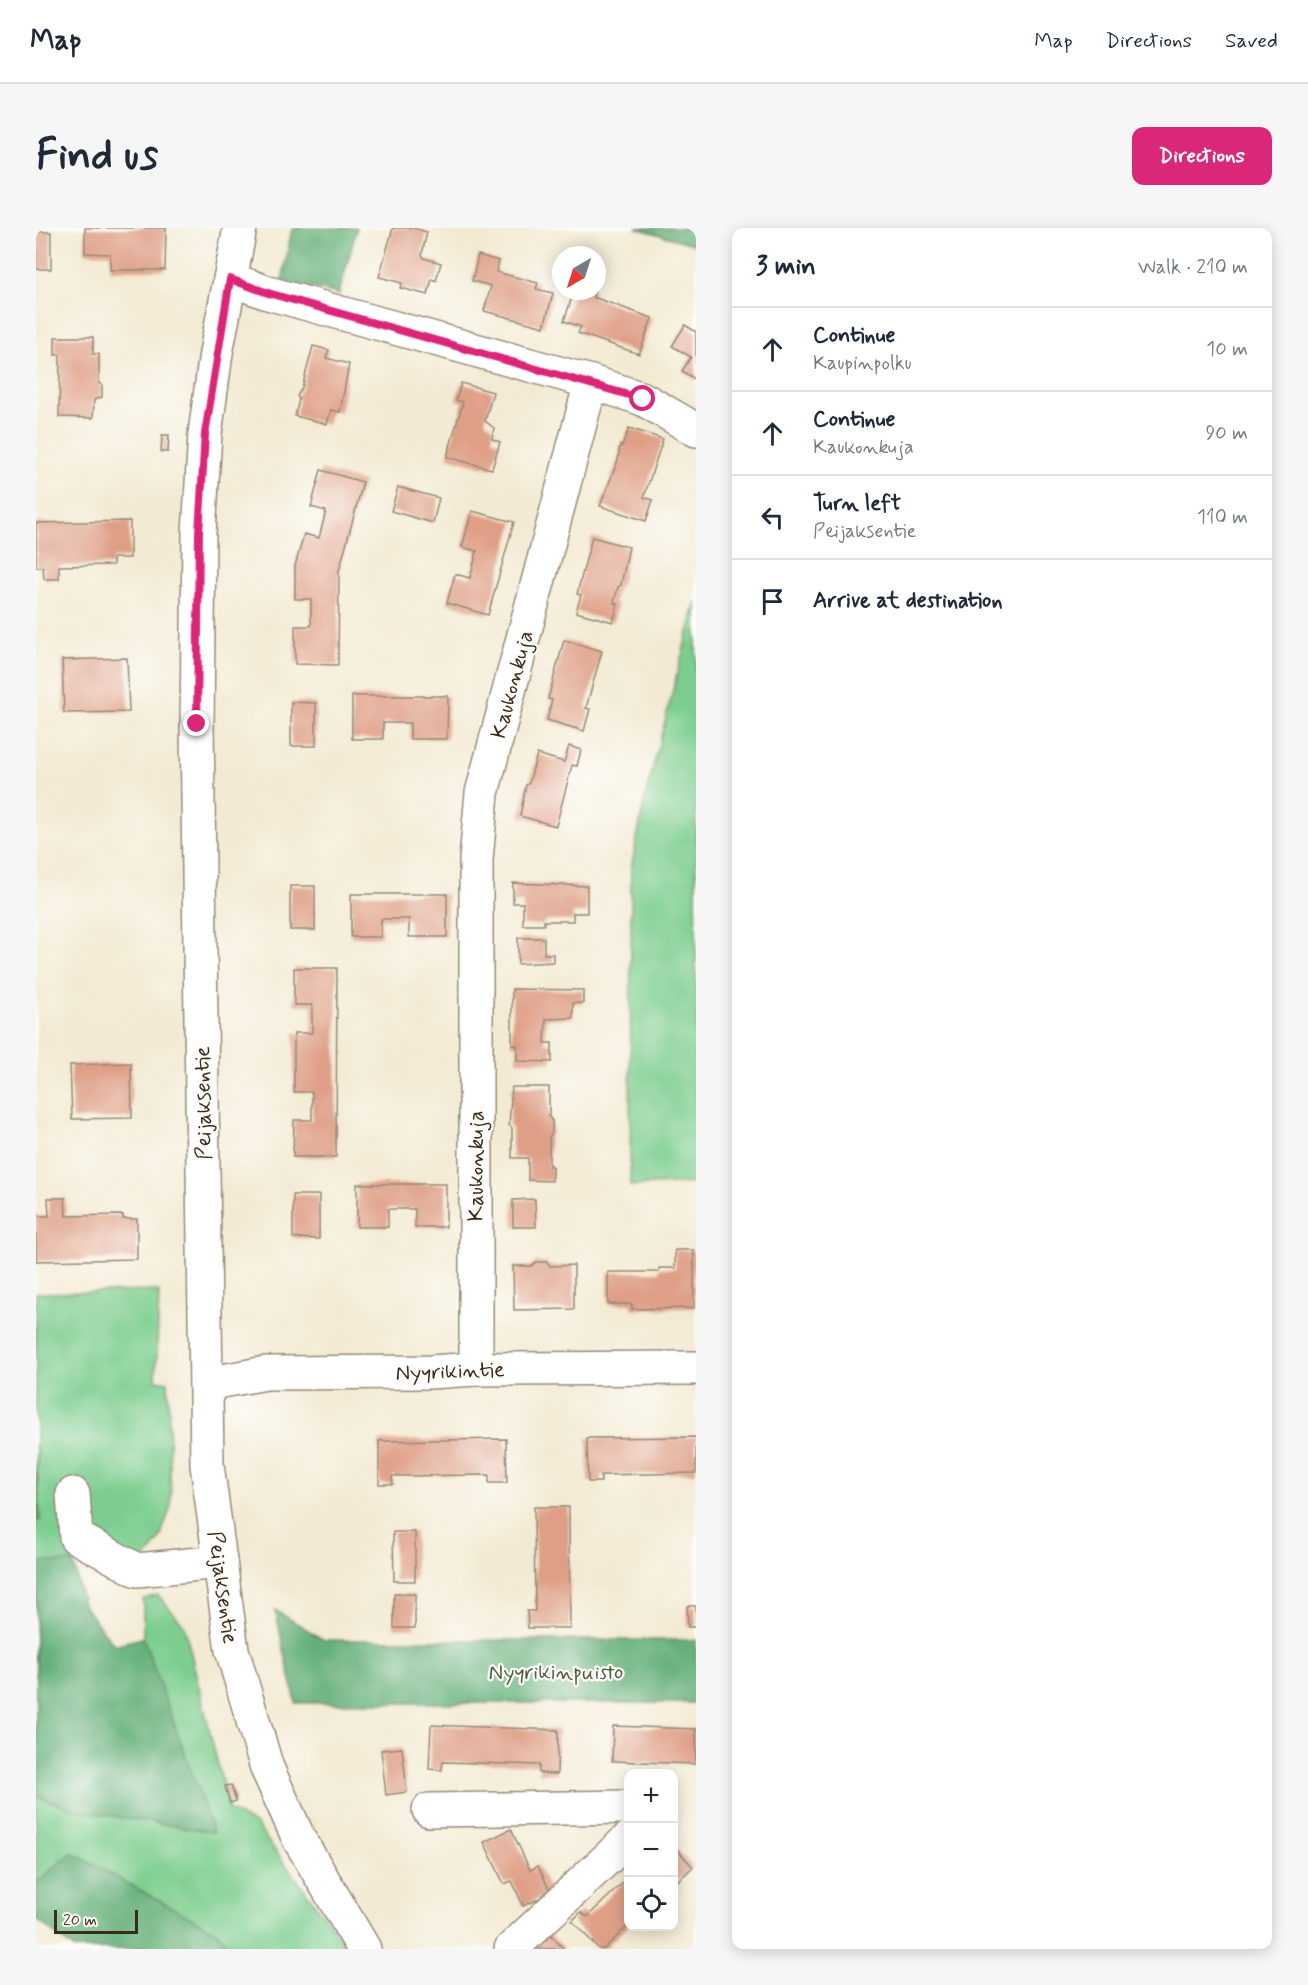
<!DOCTYPE html>
<meta charset="utf-8">
<style>
body{margin:0;font-family:Mynerve,sans-serif;background:#f6f6f7;color:#1f2937}
.controls{position:absolute;right:18px;bottom:18px;display:grid;overflow:hidden;border-radius:12px;box-shadow:0 3px 15px #0003}
.controls button{width:54px;height:54px;display:grid;place-items:center;padding:0;border:0;border-bottom:2px solid #e0e1e3;background:#fff;color:#1f2937;font:30px sans-serif}
.compass{position:absolute;left:516px;top:18px;width:54px;height:54px;border-radius:50%;background:#fff;box-shadow:0 3px 15px #0003;rotate:219deg}
.scale{position:absolute;left:18px;bottom:15px;width:84px;box-sizing:border-box;padding-left:6px;border:3px solid #3b2a1e;border-top:0;font-size:16px;line-height:21px;white-space:nowrap;color:#3b2a1e;-webkit-text-stroke:4px #fdfcf7;paint-order:stroke}
.stop{position:absolute;width:18px;height:18px;margin:-14px;border:4px solid #db2777;border-radius:50%;background:#fff}
.stop.end{background:#db2777;border-color:#fff;box-shadow:0 2px 6px #0008}
.list{margin:0;padding:0;list-style:none}
h2{display:flex;justify-content:space-between;align-items:center;height:78px;margin:0;padding:0 24px;font-size:26px}
h2 small{font-size:20px;font-weight:400;color:#747a83}
.list li{display:grid;grid-template-columns:39px 1fr auto;gap:18px;align-items:center;box-sizing:border-box;height:84px;padding:0 24px;border-top:2px solid #e0e1e3}
.list b{display:block;font-size:22px;white-space:nowrap}
.list p{margin:0;font-size:20px;white-space:nowrap;color:#747a83}
.list em{font-size:20px;font-style:normal;color:#747a83}
.icon{flex:none;width:33px;height:33px;fill:none;stroke:currentColor;stroke-width:2;stroke-linecap:round;stroke-linejoin:round}
.map{position:relative;flex:none;width:660px;height:1721px;overflow:hidden;border-radius:12px}
header{display:flex;align-items:center;gap:36px;box-sizing:border-box;height:84px;padding:0 30px;background:#fff;border-bottom:2px solid #e0e1e3}
header strong{font-size:28px}
nav{display:flex;gap:33px;margin-inline-start:auto;font-size:21px}
.intro{display:flex;align-items:center;justify-content:space-between;box-sizing:border-box;height:144px;padding:0 36px}
h1{margin:0;font-size:42px}
.button{padding:15px 27px;border-radius:12px;background:#db2777;color:#fff;font-size:21px;font-weight:700}
main{display:flex;gap:36px;padding:0 36px}
aside{flex:1;background:#fff;border-radius:12px;box-shadow:0 3px 15px #0003}
.map>svg:first-child{display:block}
.green{fill:#7ccd8f;stroke:#5c7c56;stroke-width:1.5}
.forest{fill:#65b07a;stroke:#506d4c;stroke-width:1.5}
.building{fill:#df9f87}
.lines{fill:none;stroke-linecap:round;stroke-linejoin:round}
.minor-casing{stroke:#978a78;stroke-width:36}
.minor{stroke:#fff;stroke-width:33}
.route{stroke:#db2777;stroke-width:8}
.labels{text-anchor:middle;stroke-width:4.5;stroke-linejoin:round;paint-order:stroke}
.street-label{font-size:22px;fill:#3b2a1e;stroke:#fdfcf7}
.park-label{font-size:22px;fill:#4e5b40;stroke:#fdfcf7}
</style>
<header>
<strong>Map</strong>
<nav><a>Map</a><a>Directions</a><a>Saved</a></nav>
</header>
<div class="intro"><h1>Find us</h1><a class="button">Directions</a></div>
<main>
<div class="map">
<svg width="660" height="1721" viewBox="0 0 660 1721">
<rect width="100%" height="100%" fill="#fdfcf7"/>
<filter id="ink" filterUnits="userSpaceOnUse"><feTurbulence type="fractalNoise" baseFrequency=".0167" numOctaves="2"/><feDisplacementMap in="SourceGraphic" scale="12" xChannelSelector="R" yChannelSelector="G"/><feConvolveMatrix kernelMatrix="1 2 1 2 8 2 1 2 1" color-interpolation-filters="sRGB"/></filter>
<filter id="wash" filterUnits="userSpaceOnUse"><feTurbulence type="fractalNoise" baseFrequency=".008" numOctaves="4" result="noise"/><feDisplacementMap in="SourceGraphic" scale="24" xChannelSelector="R" yChannelSelector="G"/><feGaussianBlur stdDeviation="1.35" result="paint"/><feColorMatrix in="noise" values="0 0 0 0 0 0 0 0 0 0 0 0 0 0 0 0 0 1.4 0 .05"/><feComposite in="paint" operator="in"/></filter>
<g filter="url(#wash)">
<rect width="100%" height="100%" fill="#f3ead3"/>
<g class="green">
<polygon points="660,373 660,955 594,958 595,640 610,566"/>
<polygon points="123,1063 120,1152 132,1154 135,1278 123,1313 101,1342 22,1267 47,1377 78,1417 107,1410 107,1371 122,1367 148,1397 193,1582 220,1597 313,1721 38,1721 0,1691 0,1065"/>
</g>
<g class="forest">
<polygon points="256,0 321,0 303,66 246,53"/>
<polygon points="600,0 660,0 660,17"/>
<polygon points="0,1213 4,1292 0,1293"/>
<polygon points="0,1334 37,1334 47,1377 78,1417 107,1410 177,1604 39,1582 0,1568"/>
<polygon points="239,1382 288,1412 660,1412 660,1475 260,1475"/>
<polygon points="36,1625 181,1704 197,1721 38,1721 0,1691 0,1654"/>
</g>
<g id="blocks">
<g class="building">
<polygon points="49,0 130,0 129,42 74,42 74,26 49,25"/>
<polygon points="357,0 377,0 391,4 386,26 388,30 405,35 400,53 396,51 392,67 364,60 366,55 343,49"/>
<rect x="0" y="4" width="15" height="37"/>
<polygon points="442,27 463,33 460,44 502,55 500,61 517,65 508,99 448,83 455,58 436,53"/>
<polygon points="538,63 559,63 557,69 616,90 603,126 542,105 545,99 528,93"/>
<polygon points="649,97 660,104 660,152 646,143 655,129 636,118"/>
<polygon points="19,109 57,109 57,126 63,126 63,155 66,157 66,169 58,172 57,190 23,189 24,127 19,127"/>
<polygon points="277,118 293,122 290,130 313,136 304,184 295,182 291,196 259,188 263,171 261,168 266,160"/>
<polygon points="425,155 457,164 449,193 458,200 456,211 464,214 456,241 411,229 427,174 420,172"/>
<polygon points="593,200 627,211 608,269 617,272 610,293 564,278 582,232 584,217 586,218"/>
<polygon points="126,207 133,207 132,224 125,224"/>
<polygon points="285,242 327,254 303,343 302,437 259,436 259,398 275,398 275,371 259,371 259,338 268,306 283,310 290,283 275,279"/>
<polygon points="362,259 403,270 397,295 355,283"/>
<polygon points="436,283 478,294 452,387 411,375 419,346 434,350 441,323 426,319"/>
<polygon points="94,293 94,330 77,330 77,337 23,338 23,351 8,351 7,339 0,339 0,295"/>
<polygon points="556,309 593,319 585,357 582,359 578,375 582,376 577,394 540,384 545,367 541,366"/>
<polygon points="528,412 566,423 550,480 554,481 548,503 511,492 516,472 512,471"/>
<polygon points="91,430 93,484 28,485 26,432"/>
<polygon points="316,468 412,468 411,511 374,511 374,495 347,495 347,511 316,511"/>
<polygon points="255,474 280,475 280,518 255,518"/>
<polygon points="533,518 545,522 541,538 536,537 520,598 484,588 490,557 493,555 501,526 528,534"/>
<polygon points="477,655 551,658 551,685 537,685 537,693 508,693 508,697 487,697 487,675 477,675"/>
<rect x="254" y="658" width="25" height="44"/>
<polygon points="315,666 411,666 411,709 373,709 373,691 345,691 345,709 315,709"/>
<polygon points="482,710 508,710 508,726 517,726 517,734 482,736"/>
<polygon points="258,740 301,740 300,929 257,929 258,892 276,892 276,864 258,864 258,805 276,805 276,777 258,777"/>
<polygon points="476,761 547,762 547,775 537,775 537,790 510,791 509,815 516,815 516,834 481,833 481,817 476,817"/>
<polygon points="95,835 96,890 36,891 34,837"/>
<polygon points="476,859 513,859 513,889 516,893 516,905 513,909 513,938 516,938 516,953 492,952 492,930 476,930 476,900 473,897"/>
<polygon points="321,956 410,956 410,999 379,999 379,981 352,981 352,999 321,999"/>
<polygon points="257,967 283,967 283,1011 257,1010"/>
<polygon points="12,970 29,970 30,988 87,987 87,991 101,991 101,1031 0,1033 0,988 13,988"/>
<polygon points="499,971 500,999 477,999 477,972"/>
<polygon points="639,1022 658,1022 658,1080 596,1081 596,1076 572,1076 572,1044 623,1044 623,1040 639,1040"/>
<polygon points="500,1034 510,1034 514,1038 538,1037 538,1081 478,1082 477,1038 495,1038"/>
<polygon points="660,1209 660,1245 565,1247 565,1254 552,1254 551,1210"/>
<polygon points="470,1211 471,1255 453,1255 453,1247 356,1248 357,1256 343,1256 343,1213"/>
<polygon points="498,1279 533,1279 534,1400 492,1400 491,1383 499,1383"/>
<polygon points="357,1304 379,1304 379,1353 358,1353"/>
<rect x="358" y="1366" width="21" height="34"/>
<polygon points="651,1378 660,1378 660,1399 652,1399"/>
<polygon points="395,1497 522,1502 521,1546 503,1545 503,1537 407,1534 406,1542 393,1541"/>
<polygon points="577,1498 660,1501 660,1536 576,1533"/>
<polygon points="366,1520 371,1564 350,1567 345,1522"/>
<polygon points="195,1557 200,1573 194,1575 189,1558"/>
<polygon points="475,1601 494,1642 502,1638 515,1665 487,1678 476,1653 468,1656 448,1614"/>
<polygon points="638,1618 657,1639 638,1656"/>
<polygon points="592,1650 592,1698 568,1721 563,1721 536,1693 545,1684 551,1689"/>
<polygon points="510,1702 528,1721 499,1721"/>
</g>
</g>
</g>
<g filter="url(#ink)">
<use href="#blocks" fill-opacity="0" stroke="#978a78" stroke-width="1.5"/>
<g class="lines">
<defs>
<g id="minor">
<polyline points="204,0 180,125 169,206 163,305 161,496 171,1237 196,1422 231,1540 263,1611 328,1721"/>
<polyline points="194,51 232,65 555,154 446,565 440,632 440,1141"/>
<polyline points="555,154 607,171 660,202"/>
<polyline points="170,1156 230,1145 394,1144 440,1141 660,1140"/>
<polyline points="37,1266 40,1309 101,1342 184,1334"/>
<polyline points="393,1582 592,1579"/>
<polyline points="475,1721 592,1611"/>
</g>
</defs>
<use href="#minor" class="minor-casing"/>
<use href="#minor" class="minor"/>
</g>
</g>
<g class="lines" filter="url(#ink)">
<polyline class="route" points="161,496 163,305 169,206 194,51 232,65 607,171"/>
</g>
<g class="labels">
<g class="street-label">
<text transform="translate(475 456) rotate(-75)" y="8">Kaukonkuja</text>
<text transform="translate(166 875) rotate(-91)" y="8">Peijaksentie</text>
<text transform="translate(439 938) rotate(-90)" y="8">Kaukonkuja</text>
<text transform="translate(414 1142) rotate(-2)" y="8">Nyyrikintie</text>
<text transform="translate(188 1359) rotate(82)" y="8">Peijaksentie</text>
</g>
<g class="park-label">
<text x="520" y="1451">Nyyrikinpuisto</text>
</g>
</g>
</svg>
<div class="controls">
<button>+</button>
<button>−</button>
<button><svg class="icon" aria-label="locate" viewBox="0 0 24 24"><circle cx="12" cy="12" r="6"/><path d="M12 2v4M12 18v4M2 12h4M18 12h4"/></svg></button>
</div>
<svg class="compass" viewBox="-18 -18 36 36"><path d="M0-13l5 13h-10z" fill="#e53935"/><path d="M0 13l5-13h-10z" fill="#747a83"/></svg>
<div class="scale">20 m</div>
<div class="stop" style="left:607px;top:171px"></div>
<div class="stop end" style="left:161px;top:496px"></div>
</div>
<aside>
<h2>3 min<small>Walk · 210 m</small></h2>
<ul class="list">
<li><svg class="icon" aria-label="ahead" viewBox="0 0 24 24"><path d="M12 20V5M6 11l6-6 6 6"/></svg><div><b>Continue</b><p>Kaupinpolku</p></div><em>10 m</em></li>
<li><svg class="icon" aria-label="ahead" viewBox="0 0 24 24"><path d="M12 20V5M6 11l6-6 6 6"/></svg><div><b>Continue</b><p>Kaukonkuja</p></div><em>90 m</em></li>
<li><svg class="icon" aria-label="left" viewBox="0 0 24 24"><path d="M17 20v-9H6M10 6l-5 5 5 5"/></svg><div><b>Turn left</b><p>Peijaksentie</p></div><em>110 m</em></li>
<li><svg class="icon" aria-label="arrive" viewBox="0 0 24 24"><path d="M6 21V4h12l-3 4 3 4H6"/></svg><div><b>Arrive at destination</b></div></li>
</ul>
</aside>
</main>
